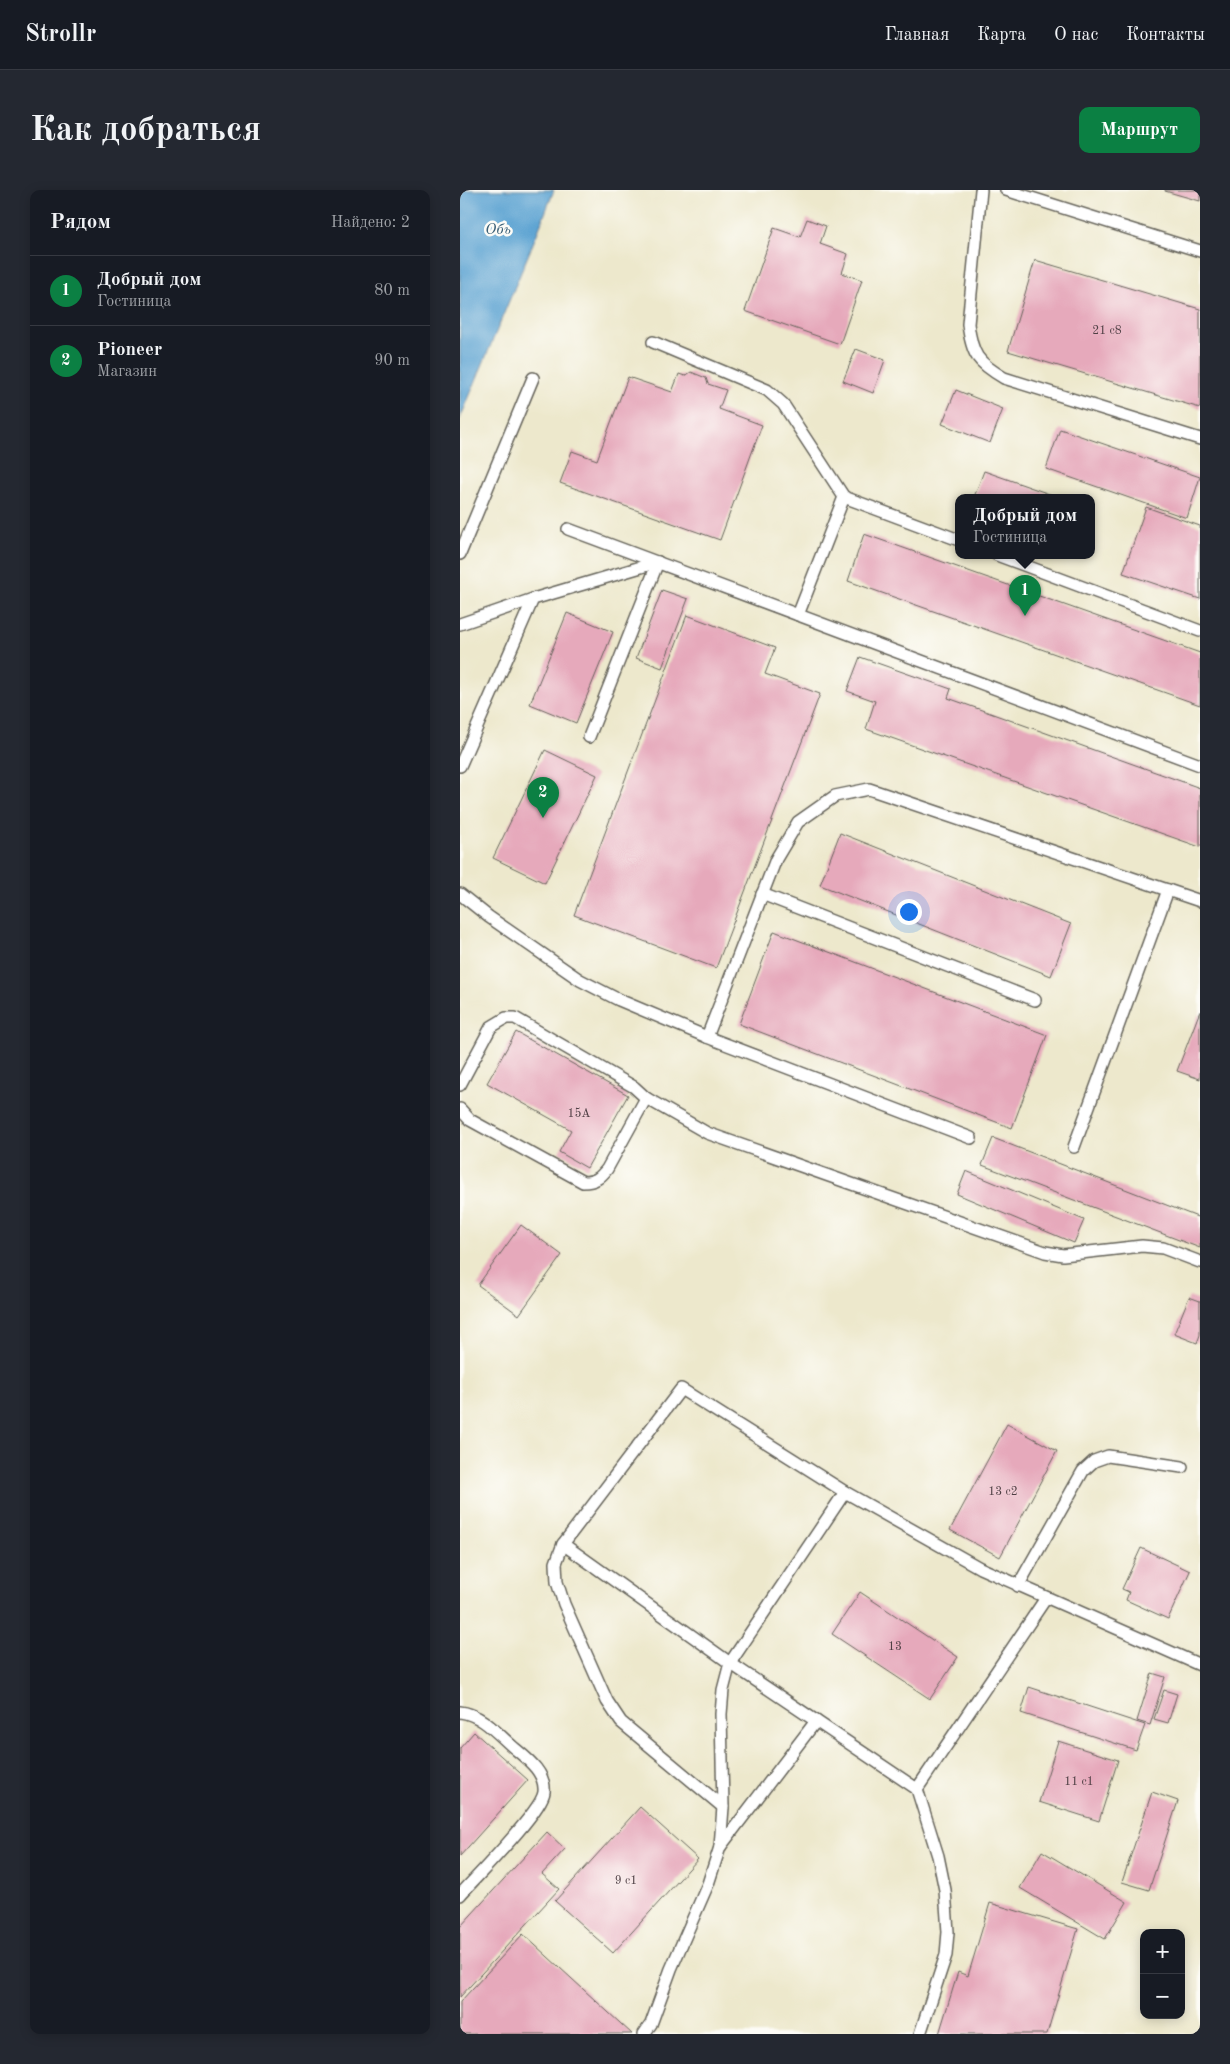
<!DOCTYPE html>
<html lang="ru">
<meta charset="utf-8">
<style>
body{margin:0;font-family:"Old Standard TT",serif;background:#242831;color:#f1f3f6}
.controls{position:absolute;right:15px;bottom:15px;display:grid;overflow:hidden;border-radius:10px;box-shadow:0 2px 12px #0003}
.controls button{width:45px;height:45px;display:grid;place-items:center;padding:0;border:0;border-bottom:1px solid #363941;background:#171b24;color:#f1f3f6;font:25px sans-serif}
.you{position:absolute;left:448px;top:721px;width:18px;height:18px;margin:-12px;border:4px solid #fff;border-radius:50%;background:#1a73e8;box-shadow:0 0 0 8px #1a73e833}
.badge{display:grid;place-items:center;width:32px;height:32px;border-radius:50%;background:#0b8043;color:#fff;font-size:16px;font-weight:700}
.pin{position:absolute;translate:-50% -41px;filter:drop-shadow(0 1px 2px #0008)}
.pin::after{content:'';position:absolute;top:26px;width:18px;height:15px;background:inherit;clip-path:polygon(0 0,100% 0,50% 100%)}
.popup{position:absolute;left:495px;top:304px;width:140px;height:65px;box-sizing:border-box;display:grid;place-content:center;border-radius:10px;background:#171b24;filter:drop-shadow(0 1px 4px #0005);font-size:16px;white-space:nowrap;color:#9ea1a6}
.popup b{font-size:19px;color:#f1f3f6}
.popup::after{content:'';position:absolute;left:50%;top:100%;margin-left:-10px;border:10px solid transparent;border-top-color:#171b24}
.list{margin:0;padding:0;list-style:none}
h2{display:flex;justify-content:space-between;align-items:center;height:65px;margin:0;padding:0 20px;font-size:21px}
h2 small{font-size:16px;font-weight:400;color:#9ea1a6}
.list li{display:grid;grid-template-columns:32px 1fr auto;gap:15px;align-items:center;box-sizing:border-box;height:70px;padding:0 20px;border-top:1px solid #363941}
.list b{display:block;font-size:19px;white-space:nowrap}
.list p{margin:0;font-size:16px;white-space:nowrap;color:#9ea1a6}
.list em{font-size:16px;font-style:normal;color:#9ea1a6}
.map{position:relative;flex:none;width:740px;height:1844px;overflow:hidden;border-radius:10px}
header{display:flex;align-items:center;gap:30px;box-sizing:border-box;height:70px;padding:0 25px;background:#171b24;border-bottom:1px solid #363941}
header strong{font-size:24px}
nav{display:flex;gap:28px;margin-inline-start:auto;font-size:18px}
.intro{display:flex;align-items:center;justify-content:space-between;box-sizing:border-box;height:120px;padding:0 30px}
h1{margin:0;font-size:35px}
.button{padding:12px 22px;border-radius:10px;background:#0b8043;color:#fff;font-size:18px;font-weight:700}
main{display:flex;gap:30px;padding:0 30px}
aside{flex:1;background:#171b24;border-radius:10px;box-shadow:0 2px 12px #0003}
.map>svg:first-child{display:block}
.water{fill:#5ca3d2;stroke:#3c6077}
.building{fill:#e6a9bb}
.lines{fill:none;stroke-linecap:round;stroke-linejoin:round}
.service-casing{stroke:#65635a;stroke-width:14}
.service{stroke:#fff;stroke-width:11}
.labels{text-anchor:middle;stroke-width:5;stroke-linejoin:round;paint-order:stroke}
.number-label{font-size:12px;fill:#4e3f44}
.water-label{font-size:16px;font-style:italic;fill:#3c6077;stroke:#fdfcf7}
</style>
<header>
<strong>Strollr</strong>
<nav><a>Главная</a><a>Карта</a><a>О нас</a><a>Контакты</a></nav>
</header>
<div class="intro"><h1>Как добраться</h1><a class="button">Маршрут</a></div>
<main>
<aside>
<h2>Рядом<small>Найдено: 2</small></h2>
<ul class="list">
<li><span class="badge">1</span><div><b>Добрый дом</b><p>Гостиница</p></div><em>80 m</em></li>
<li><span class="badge">2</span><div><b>Pioneer</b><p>Магазин</p></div><em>90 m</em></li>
</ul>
</aside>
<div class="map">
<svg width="740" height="1844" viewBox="0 0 740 1844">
<rect width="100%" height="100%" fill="#fdfcf7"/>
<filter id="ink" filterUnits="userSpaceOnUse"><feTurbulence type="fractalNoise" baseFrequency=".02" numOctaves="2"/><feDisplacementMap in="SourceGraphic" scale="10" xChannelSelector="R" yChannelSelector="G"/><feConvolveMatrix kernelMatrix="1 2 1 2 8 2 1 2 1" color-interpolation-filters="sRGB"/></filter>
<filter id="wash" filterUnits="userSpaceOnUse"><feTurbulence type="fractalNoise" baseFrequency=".0096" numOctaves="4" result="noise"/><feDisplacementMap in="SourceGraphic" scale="20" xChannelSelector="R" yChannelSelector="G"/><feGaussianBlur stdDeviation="1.12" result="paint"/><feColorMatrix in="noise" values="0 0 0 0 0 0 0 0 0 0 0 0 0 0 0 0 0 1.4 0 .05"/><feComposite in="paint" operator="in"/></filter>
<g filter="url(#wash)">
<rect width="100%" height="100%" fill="#ede8cc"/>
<polygon class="water" points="0,0 94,0 79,39 0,229"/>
<g id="blocks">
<g class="building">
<polygon points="705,0 740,0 740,11 705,1"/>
<polygon points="347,29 366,36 360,54 388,64 382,83 402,90 380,154 285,121 314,38 340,47"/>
<polygon points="575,70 740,119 740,218 548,161"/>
<polygon points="396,159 425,170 413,203 383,191"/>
<polygon points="231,182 246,188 248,194 266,200 259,219 302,235 260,350 100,293 112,261 137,270 168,187 212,202 219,184 225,186"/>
<polygon points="496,200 543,219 530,253 482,234"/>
<polygon points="600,239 740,287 727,328 586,279"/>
<polygon points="524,281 598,307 514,307"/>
<polygon points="686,317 740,336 740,409 663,383"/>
<polygon points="404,344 740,463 740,515 388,391"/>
<polygon points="202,400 228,409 202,478 176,468"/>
<polygon points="107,423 153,442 116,533 70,514"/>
<polygon points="227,425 315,458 305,484 360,504 256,778 114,725"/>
<polygon points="400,467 491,499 488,508 740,598 740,657 406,539 415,511 387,501"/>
<polygon points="85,560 137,585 85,693 33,668"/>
<polygon points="380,643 611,734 591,786 360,695"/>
<polygon points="314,741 587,845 552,938 279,834"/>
<polygon points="740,821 740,889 717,881"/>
<polygon points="56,842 168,905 127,978 99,962 111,940 27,893"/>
<polygon points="533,948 740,1028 740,1058 522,975"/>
<polygon points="506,981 624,1030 614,1053 497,1004"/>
<polygon points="61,1035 102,1065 59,1125 18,1095"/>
<polygon points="729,1107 740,1111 740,1145 737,1153 714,1144"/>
<polygon points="547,1234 597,1261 540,1367 490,1340"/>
<polygon points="681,1358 730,1381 708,1429 666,1410 669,1402 662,1399"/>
<polygon points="400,1402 498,1467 470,1509 372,1444"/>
<polygon points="692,1483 705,1487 690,1535 677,1531"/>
<polygon points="569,1497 685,1535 676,1560 561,1523"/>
<polygon points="704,1500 717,1504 708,1533 694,1529"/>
<polygon points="14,1542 68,1590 0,1666 0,1558"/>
<polygon points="598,1551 658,1570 639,1631 579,1612"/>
<polygon points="692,1602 718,1611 689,1700 662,1692"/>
<polygon points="180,1617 238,1669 153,1763 95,1711"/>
<polygon points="87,1642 105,1659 82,1684 99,1699 0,1807 0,1737"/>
<polygon points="582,1661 667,1712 645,1749 560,1698"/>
<polygon points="530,1713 618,1739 587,1844 479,1844 498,1782 508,1786"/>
<polygon points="63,1744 172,1844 0,1844 0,1812"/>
</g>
</g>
</g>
<g filter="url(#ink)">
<use href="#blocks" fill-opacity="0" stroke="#65635a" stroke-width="1"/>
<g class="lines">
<defs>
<g id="service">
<path d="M521,0L508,134C512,165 517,172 544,188L740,249"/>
<polyline points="546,0 740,61"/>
<polyline points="193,152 307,200 323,214 384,307"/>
<polyline points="108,339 740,575"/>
<polyline points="0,364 73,188"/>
<polyline points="537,365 740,441"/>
<polyline points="338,425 384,307 499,350"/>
<polyline points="0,434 73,409"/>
<polyline points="129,547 198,372"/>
<polyline points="0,576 73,409 198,372"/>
<polyline points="0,704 29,727 120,790 159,810 247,847 511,948"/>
<polyline points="302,704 575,810"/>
<polyline points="247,847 316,669 338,632 375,606 409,599 740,711"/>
<polyline points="0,895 31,837 46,828 55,828 174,897 186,908 247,943 585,1062 603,1065 682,1056 703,1058 740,1072"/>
<path d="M0,919L10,930L123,992C135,992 140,988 147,979L186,908"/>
<polyline points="614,957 708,700"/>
<polyline points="103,1354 270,1473 457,1599 586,1408"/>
<polyline points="558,1396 623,1281 634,1271 648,1266 722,1277"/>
<path d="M0,1522C21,1524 38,1544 53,1557C66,1568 86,1582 84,1602C82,1621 16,1687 0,1705"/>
<polyline points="457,1599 478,1666 485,1700 488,1742 486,1765 460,1844"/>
<polyline points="263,1617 161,1532 147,1511 104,1414 97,1392 96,1373 103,1354 221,1199 385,1302"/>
<polyline points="260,1657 356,1531"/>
<polyline points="184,1844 191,1834 211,1779 248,1694 260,1657 263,1617 261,1524 263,1500 270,1473 385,1302 520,1378 740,1475"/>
</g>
</defs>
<use href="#service" class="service-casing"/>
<use href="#service" class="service"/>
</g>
</g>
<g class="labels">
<g class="number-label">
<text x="647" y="144">21 с8</text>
<text x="119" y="927">15А</text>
<text x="543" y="1305">13 с2</text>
<text x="435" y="1460">13</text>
<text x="619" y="1595">11 с1</text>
<text x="166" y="1694">9 с1</text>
</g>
<g class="water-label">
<text x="38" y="44">Обь</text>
</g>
</g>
</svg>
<div class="controls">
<button>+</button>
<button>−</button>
</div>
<div class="you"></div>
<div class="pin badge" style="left:565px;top:426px">1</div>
<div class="popup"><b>Добрый дом</b>Гостиница</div>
<div class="pin badge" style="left:83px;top:628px">2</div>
</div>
</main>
